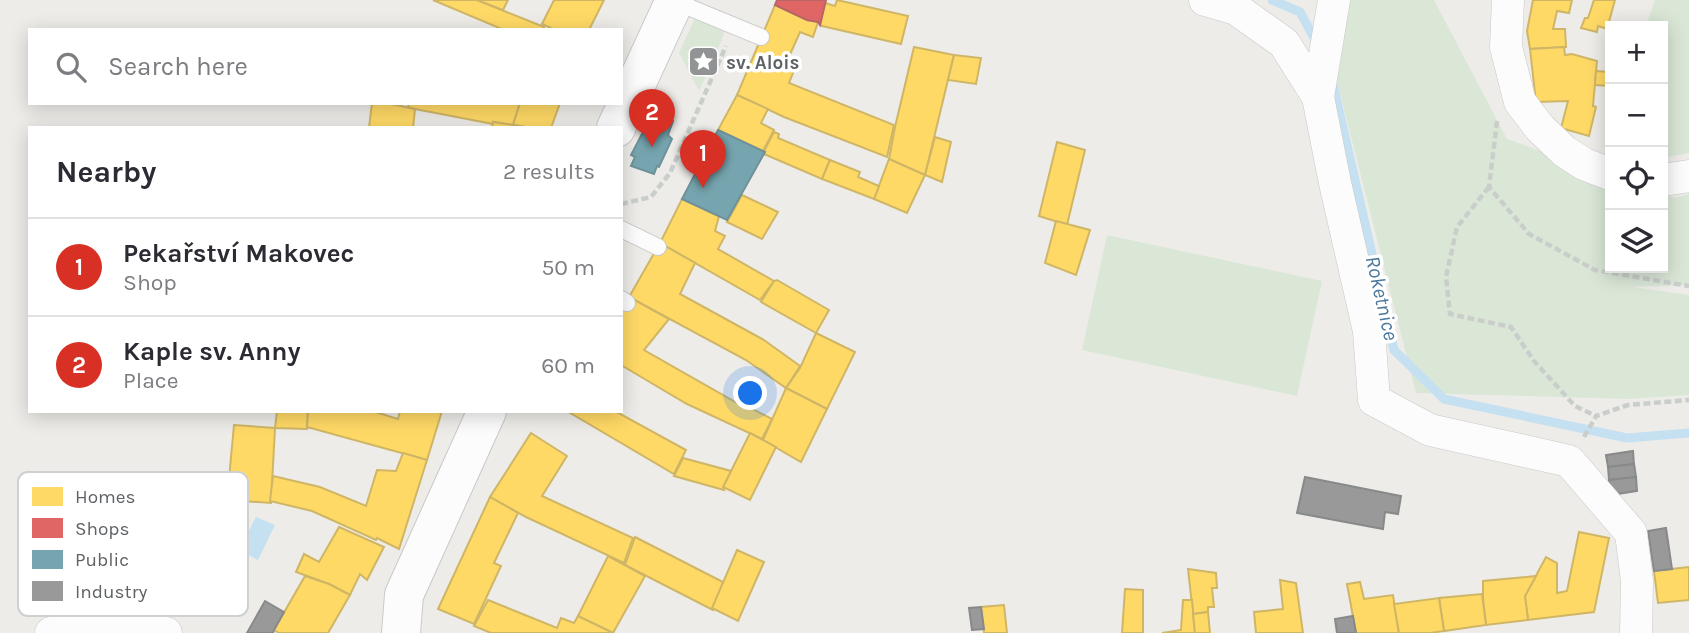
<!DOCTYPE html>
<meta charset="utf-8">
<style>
body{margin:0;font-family:Karla,sans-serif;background:#f7f7f7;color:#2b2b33}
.controls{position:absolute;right:21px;top:21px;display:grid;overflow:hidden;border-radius:0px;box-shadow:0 4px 18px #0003}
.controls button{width:63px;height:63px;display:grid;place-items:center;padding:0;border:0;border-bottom:2px solid #e1e1e2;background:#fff;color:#2b2b33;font:35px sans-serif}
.you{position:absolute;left:751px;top:394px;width:24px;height:24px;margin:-18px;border:5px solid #fff;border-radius:50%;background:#1a73e8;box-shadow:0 0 0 10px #1a73e833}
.badge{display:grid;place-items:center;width:46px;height:46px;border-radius:50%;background:#d93025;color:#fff;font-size:23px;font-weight:700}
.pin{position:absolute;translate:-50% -58px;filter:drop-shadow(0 2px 4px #0008)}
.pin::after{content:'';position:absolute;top:37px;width:24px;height:21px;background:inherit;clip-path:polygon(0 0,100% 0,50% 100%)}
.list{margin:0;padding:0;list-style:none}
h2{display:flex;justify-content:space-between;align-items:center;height:91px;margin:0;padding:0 28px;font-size:30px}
h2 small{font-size:23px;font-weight:400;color:#7c7c81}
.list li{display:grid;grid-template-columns:46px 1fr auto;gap:21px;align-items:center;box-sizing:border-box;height:98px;padding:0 28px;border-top:2px solid #e1e1e2}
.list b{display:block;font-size:26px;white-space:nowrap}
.list p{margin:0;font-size:23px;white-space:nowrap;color:#7c7c81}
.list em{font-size:23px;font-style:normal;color:#7c7c81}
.icon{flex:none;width:38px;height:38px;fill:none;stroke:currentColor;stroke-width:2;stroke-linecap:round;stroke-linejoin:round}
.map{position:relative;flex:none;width:1689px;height:633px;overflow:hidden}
.search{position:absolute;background:#fff;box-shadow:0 4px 18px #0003;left:28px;top:28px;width:595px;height:77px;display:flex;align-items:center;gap:18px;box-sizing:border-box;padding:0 24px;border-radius:0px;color:#7c7c81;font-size:26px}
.panel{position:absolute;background:#fff;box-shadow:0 4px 18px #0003;left:28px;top:126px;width:595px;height:287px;border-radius:0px}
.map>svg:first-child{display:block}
.green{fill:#dae7d7}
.water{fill:#c5e0f1}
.homes{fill:#ffd966;stroke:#cfb666;stroke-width:2}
.shops{fill:#e06666;stroke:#b96566;stroke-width:2}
.public{fill:#76a5af;stroke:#6f9199;stroke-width:2}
.industry{fill:#999;stroke:#88898a;stroke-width:2}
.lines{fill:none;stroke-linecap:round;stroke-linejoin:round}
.stream{stroke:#c5e0f1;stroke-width:9}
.service-casing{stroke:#c9c9c9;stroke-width:18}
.minor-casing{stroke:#c9c9c9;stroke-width:33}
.tertiary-casing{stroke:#c9c9c9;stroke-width:40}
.path{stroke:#cacecb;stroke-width:4.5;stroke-dasharray:7 3.5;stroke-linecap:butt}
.service{stroke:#fcfcfc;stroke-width:16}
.minor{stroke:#fcfcfc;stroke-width:32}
.tertiary{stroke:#fcfcfc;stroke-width:38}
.labels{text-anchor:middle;stroke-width:7;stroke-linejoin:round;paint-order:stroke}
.poi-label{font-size:19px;font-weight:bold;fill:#5f6366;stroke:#fff;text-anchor:start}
.water-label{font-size:21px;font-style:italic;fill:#4c789d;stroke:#fff}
.key{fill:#fff;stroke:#cfd0d1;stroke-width:2}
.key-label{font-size:19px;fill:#5f6366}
</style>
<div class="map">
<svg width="1689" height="633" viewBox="0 0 1689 633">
<rect width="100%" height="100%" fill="#eeece9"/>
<g class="green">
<polygon points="1348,0 1434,0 1507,139 1610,175 1610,268 1663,268 1663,194 1675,198 1689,194 1689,285 1633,287 1689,295 1689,395 1629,399 1416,393 1328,46"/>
<polygon points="1655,0 1689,0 1689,153 1663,158 1663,26 1646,26"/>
<polygon points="695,18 725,29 721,42 699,91 679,53"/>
<polygon points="1107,235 1322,281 1297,396 1082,350"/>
</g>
<polygon class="water" points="256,517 275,525 258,560 239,550"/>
<g class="homes">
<polygon points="433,0 477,0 544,27 544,30 504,30"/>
<polygon points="477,0 508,0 503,10"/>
<polygon points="554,0 604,0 589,30 555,30 542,24"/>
<polygon points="837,0 908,16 901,44 822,26 820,25 825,3 835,6"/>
<polygon points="1533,0 1572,0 1569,13 1557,11 1553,29 1565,29 1566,47 1530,49 1527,31"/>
<polygon points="1594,0 1615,0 1607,29 1598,26 1597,32 1581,28 1585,18 1588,18"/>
<polygon points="775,5 807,20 818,22 813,37 800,32 788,59 797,63 789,83 894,125 887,157 784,117 737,95"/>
<polygon points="914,47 954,55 925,175 889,159 895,127"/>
<polygon points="1564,47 1565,55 1572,54 1597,61 1593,106 1596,107 1589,136 1561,128 1568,101 1536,102 1530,49"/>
<polygon points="954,55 981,58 976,84 948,80"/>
<polygon points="1596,71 1610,72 1610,86 1595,85"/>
<polygon points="737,95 768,109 761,123 774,130 763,151 718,130"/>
<polygon points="372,103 387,103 415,109 413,128 369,128"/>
<polygon points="409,103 520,103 513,125 493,122 493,124 415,109 408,107"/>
<polygon points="520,103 560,103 551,128 530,128 513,125"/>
<polygon points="493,122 521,126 530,128 492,128"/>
<polygon points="774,132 779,134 778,138 830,160 822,179 764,154 764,151"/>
<polygon points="935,137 951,142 942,182 925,175"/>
<polygon points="1057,142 1085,150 1067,225 1039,216"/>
<polygon points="889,159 925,175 907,213 874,199"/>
<polygon points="830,160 860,172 858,177 879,186 874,199 822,179"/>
<polygon points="742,195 778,212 762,239 727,222"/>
<polygon points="682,199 719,216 715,231 725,236 718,249 774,281 760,300 660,243"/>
<polygon points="1056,221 1090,230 1076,275 1045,263"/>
<polygon points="660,243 695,263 680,294 764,340 800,366 786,388 746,360 629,297"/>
<polygon points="777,280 829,310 816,333 761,302 774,281"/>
<polygon points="631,298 669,319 644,350 746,408 747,406 772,419 762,439 687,404 621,365 621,309"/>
<polygon points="816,333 855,352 827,409 786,388 800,368"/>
<polygon points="786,388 827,409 801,462 763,440"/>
<polygon points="277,411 308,411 307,429 275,428"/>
<polygon points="308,411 372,411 398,419 400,411 442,411 427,460 307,427"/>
<polygon points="567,411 615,411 686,450 674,474"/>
<polygon points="234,425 275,428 271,503 227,500"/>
<polygon points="531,433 567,456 542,496 633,538 624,563 526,517 490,497"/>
<polygon points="750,433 776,447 750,500 723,487"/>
<polygon points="403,453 427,460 399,549 377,538 376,540 312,511 270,501 273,476 320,487 366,506 377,470 396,471"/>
<polygon points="683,458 731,471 723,487 724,490 674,476"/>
<polygon points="490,497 518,513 494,563 501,566 474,624 438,609"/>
<polygon points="339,527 384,547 367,580 360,574 350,595 329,584 296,572 304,554 319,562"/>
<polygon points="1579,532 1609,538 1594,612 1528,620 1525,596 1546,557 1557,563 1557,593 1567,591"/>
<polygon points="635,537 723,582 713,610 625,565"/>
<polygon points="737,550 764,562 738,621 712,608"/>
<polygon points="608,556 645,576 613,633 578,616"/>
<polygon points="1689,567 1689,600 1658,603 1654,571"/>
<polygon points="1188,569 1216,573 1217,588 1212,588 1214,607 1208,607 1208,612 1193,614"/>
<polygon points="305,576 329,584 350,595 328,633 279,633 274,630"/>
<polygon points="1536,576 1525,596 1528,620 1486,625 1483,599 1483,581"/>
<polygon points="1280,580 1296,583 1303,633 1256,633 1254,612 1283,609"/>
<polygon points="1360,582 1364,599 1393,595 1399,633 1356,633 1347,584"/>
<polygon points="1125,589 1143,590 1143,633 1122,633"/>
<polygon points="1482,594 1486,625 1444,631 1439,598"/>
<polygon points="1439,598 1444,631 1430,633 1399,633 1394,604"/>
<polygon points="488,600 557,628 561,618 574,623 578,616 613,633 491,633 474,626"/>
<polygon points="1183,600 1192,600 1195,633 1162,633 1181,630"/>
<polygon points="1004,605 1007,633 984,633 981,607"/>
<polygon points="1208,612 1210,633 1195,633 1193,614"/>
</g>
<polygon class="shops" points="777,0 826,0 820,25 818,22 807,20 775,5"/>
<g class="public">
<polygon points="657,114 673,121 668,135 672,139 659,167 657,166 654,174 631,166 635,157 631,155 644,130 648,129"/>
<polygon points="718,130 765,152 727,220 682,199"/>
</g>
<g class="industry">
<polygon points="1633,451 1634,466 1634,464 1608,467 1606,455"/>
<polygon points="1634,464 1636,477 1609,480 1608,467"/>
<polygon points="1305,477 1401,496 1398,514 1385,512 1383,529 1297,513"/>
<polygon points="1636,477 1637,491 1611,495 1609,480"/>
<polygon points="1666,528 1672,569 1654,571 1648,531"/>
<polygon points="265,601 284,612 274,630 273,633 247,633"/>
<polygon points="981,607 984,629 972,630 969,608"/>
<polygon points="1353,616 1356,633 1337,633 1335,619"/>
</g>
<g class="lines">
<g class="stream">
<polyline points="1272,0 1300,12 1318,45"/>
<polyline points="1333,84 1394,350 1444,399 1627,438 1689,433"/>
</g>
<defs>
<g id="service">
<polyline points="674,1 761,37"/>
<polyline points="621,229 658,247"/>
<polyline points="621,299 627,303"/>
</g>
<g id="minor">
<polyline points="1205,0 1236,9 1284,43 1318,97 1335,183 1369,331 1374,400 1430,430 1569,461 1631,533 1637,581 1636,633"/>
<polyline points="1508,0 1506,47 1520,102 1540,128 1564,151 1584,164 1610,174"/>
<polyline points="1318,97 1334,0"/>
<polyline points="1663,180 1689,176"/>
<polyline points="51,633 143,625 166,633"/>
</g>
<g id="tertiary">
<polyline points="616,128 675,0"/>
<polyline points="401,633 404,595 487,411"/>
</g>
</defs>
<use href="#service" class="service-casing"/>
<use href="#minor" class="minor-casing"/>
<use href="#tertiary" class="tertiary-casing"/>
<g class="path">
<polyline points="1497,121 1489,187 1529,234 1595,270 1689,286"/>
<polyline points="1489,187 1457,227 1446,277 1450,314 1511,327 1534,361 1575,406 1596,416"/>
<polyline points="621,204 651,197 670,173 726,46"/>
<polyline points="1584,437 1596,416 1628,405 1689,400"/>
</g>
<use href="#service" class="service"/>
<use href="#minor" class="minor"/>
<use href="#tertiary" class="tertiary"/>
</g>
<defs>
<symbol id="sight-square" viewBox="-11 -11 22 22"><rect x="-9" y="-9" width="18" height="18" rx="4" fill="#919394" stroke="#fff"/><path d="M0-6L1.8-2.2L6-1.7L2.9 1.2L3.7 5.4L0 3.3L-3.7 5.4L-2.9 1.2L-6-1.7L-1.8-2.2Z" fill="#fff"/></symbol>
</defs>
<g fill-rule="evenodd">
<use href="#sight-square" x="686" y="44" width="35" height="35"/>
</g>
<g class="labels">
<g class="poi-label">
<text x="726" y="69">sv. Alois</text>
</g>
<g class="water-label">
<text transform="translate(1382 298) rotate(77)" y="7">Roketnice</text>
</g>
</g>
<rect x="18" y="472" width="230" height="144" rx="10" class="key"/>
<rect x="32" y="487" width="31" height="19" fill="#ffd966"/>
<rect x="32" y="518" width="31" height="20" fill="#e06666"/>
<rect x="32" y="550" width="31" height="19" fill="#76a5af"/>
<rect x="32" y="581" width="31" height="20" fill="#999"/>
<g class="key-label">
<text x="75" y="503">Homes</text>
<text x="75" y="535">Shops</text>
<text x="75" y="566">Public</text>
<text x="75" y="598">Industry</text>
</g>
</svg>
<div class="controls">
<button>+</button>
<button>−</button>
<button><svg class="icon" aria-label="locate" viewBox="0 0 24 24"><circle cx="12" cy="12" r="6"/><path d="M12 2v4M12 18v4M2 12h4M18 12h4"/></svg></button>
<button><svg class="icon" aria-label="layers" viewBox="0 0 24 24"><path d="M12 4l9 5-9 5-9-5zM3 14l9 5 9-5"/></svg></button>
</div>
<div class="you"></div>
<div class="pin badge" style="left:703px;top:188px">1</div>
<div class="pin badge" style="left:652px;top:147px">2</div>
<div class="search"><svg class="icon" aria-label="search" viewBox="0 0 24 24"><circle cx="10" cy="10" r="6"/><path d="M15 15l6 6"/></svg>Search here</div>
<section class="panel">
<h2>Nearby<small>2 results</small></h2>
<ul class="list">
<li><span class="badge">1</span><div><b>Pekařství Makovec</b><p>Shop</p></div><em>50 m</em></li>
<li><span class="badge">2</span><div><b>Kaple sv. Anny</b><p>Place</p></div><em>60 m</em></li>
</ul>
</section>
</div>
